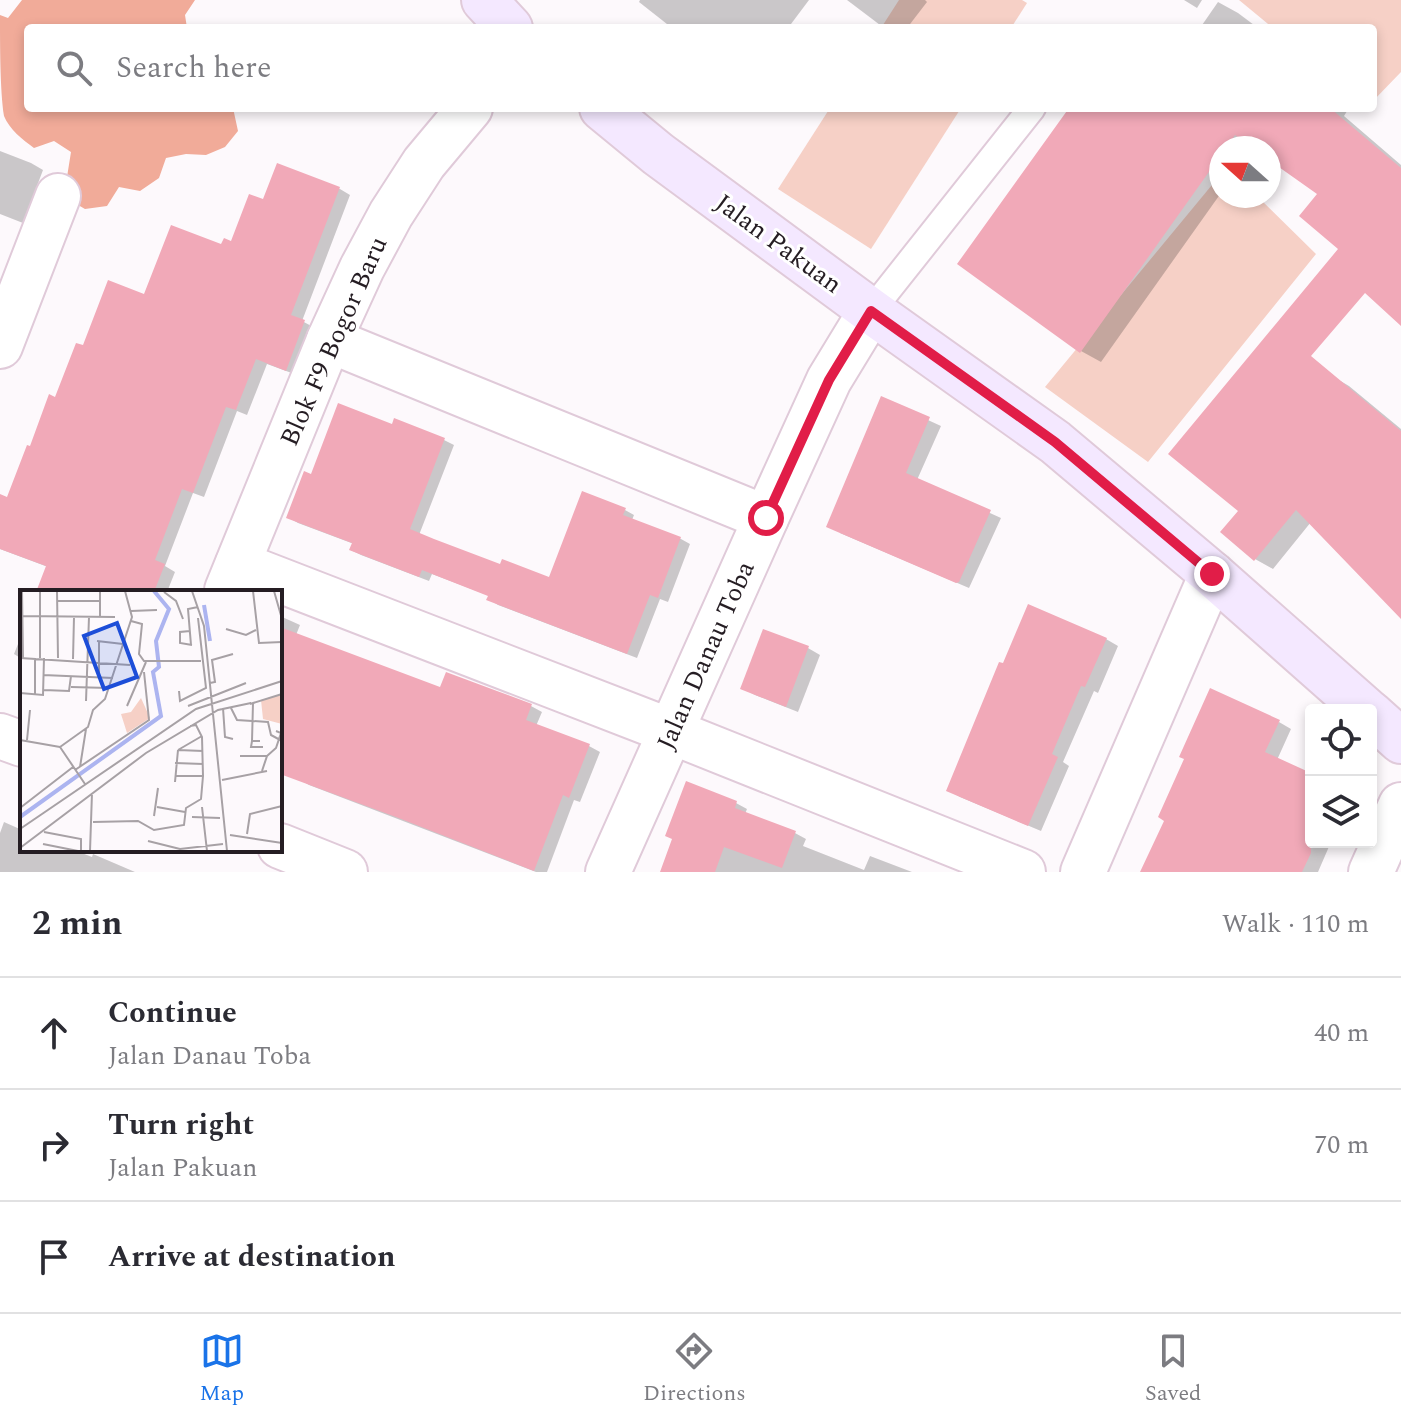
<!DOCTYPE html>
<meta charset="utf-8">
<style>
body{margin:0;font-family:Spectral,serif;background:#f7f7f7;color:#2b2b33}
.controls{position:absolute;right:24px;bottom:24px;display:grid;overflow:hidden;border-radius:8px;box-shadow:0 4px 12px #0003}
.controls button{width:72px;height:72px;display:grid;place-items:center;padding:0;border:0;border-bottom:2px solid #e1e1e2;background:#fff;color:#2b2b33;font:40px sans-serif}
.compass{position:absolute;left:1209px;top:136px;width:72px;height:72px;border-radius:50%;background:#fff;box-shadow:0 4px 12px #0003;rotate:291deg}
.stop{position:absolute;width:24px;height:24px;margin:-18px;border:6px solid #e11d48;border-radius:50%;background:#fff}
.stop.end{background:#e11d48;border-color:#fff;box-shadow:0 2px 8px #0008}
.list{margin:0;padding:0;list-style:none}
h2{display:flex;justify-content:space-between;align-items:center;height:104px;margin:0;padding:0 32px;font-size:34px}
h2 small{font-size:26px;font-weight:400;color:#7c7c81}
.list li{display:grid;grid-template-columns:52px 1fr auto;gap:24px;align-items:center;box-sizing:border-box;height:112px;padding:0 32px;border-top:2px solid #e1e1e2}
.list b{display:block;font-size:30px;white-space:nowrap}
.list p{margin:0;font-size:26px;white-space:nowrap;color:#7c7c81}
.list em{font-size:26px;font-style:normal;color:#7c7c81}
.icon{flex:none;width:44px;height:44px;fill:none;stroke:currentColor;stroke-width:2;stroke-linecap:round;stroke-linejoin:round}
.map{position:relative;flex:none;width:1401px;height:872px;overflow:hidden}
.search{position:absolute;background:#fff;box-shadow:0 4px 12px #0003;left:24px;right:24px;top:24px;height:88px;display:flex;align-items:center;gap:20px;box-sizing:border-box;padding:0 28px;border-radius:8px;color:#7c7c81;font-size:30px}
.sheet{height:440px;background:#fff}
nav{display:flex;justify-content:space-around;align-items:center;box-sizing:border-box;height:112px;border-top:2px solid #e1e1e2;background:#fff;font-size:22px;color:#7c7c81}
nav a{display:grid;justify-items:center;gap:4px}
nav .on{color:#1a73e8}
.map>svg:first-child{display:block}
.green{fill:#f6d0c6}
.forest{fill:#f1ab99}
.shadow{fill:#0003}
.building{fill:#f1a9b8}
.lines{fill:none;stroke-linecap:round;stroke-linejoin:round}
.lane-casing{stroke:#e0cad9;stroke-width:30}
.street-casing{stroke:#e0cad9;stroke-width:48}
.secondary-casing{stroke:#e0cad9;stroke-width:48}
.lane{stroke:#fff;stroke-width:26}
.street{stroke:#fff;stroke-width:44}
.secondary{stroke:#f4e8ff;stroke-width:44}
.route{stroke:#e11d48;stroke-width:10}
.labels{text-anchor:middle;stroke-width:6;stroke-linejoin:round;paint-order:stroke}
.street-label{font-size:26px;fill:#251d23;stroke:#fff}
.inset-river{fill:none;stroke:#acb4f0;stroke-width:4}
.inset-road{fill:none;stroke:#a7a1a5;stroke-width:2}
.view{fill:#1d4ed8;fill-opacity:0.15;stroke:#1d4ed8;stroke-width:4}
.inset-edge{fill:none;stroke:#251d23;stroke-width:4}
</style>
<div class="map">
<svg width="1401" height="872" viewBox="0 0 1401 872">
<rect width="100%" height="100%" fill="#fdf9fc"/>
<g class="green">
<polygon points="899,0 1022,0 1027,3 1011,28 881,28"/>
<polygon points="1239,0 1401,0 1401,72 1373,101 1373,28 1273,28"/>
<polygon points="830,108 961,108 871,249 778,189"/>
<polygon points="1221,174 1221,196 1257,196 1316,254 1148,462 1045,387"/>
</g>
<path class="forest" d="M22,0H195L185,15L187,28H28V108H233L238,131L225,147L206,155L186,154L166,158L159,178L140,191L119,187L107,206L85,209L66,198L67,177L71,152L54,141L34,148C23,140 9,129 4,116C0,90 0,43 0,15L8,18Z"/>
<g class="shadow">
<polygon points="640,0 809,0 788,28 672,28 639,2"/>
<polygon points="847,0 925,0 927,2 907,28 884,28"/>
<polygon points="1184,0 1202,0 1197,8"/>
<polygon points="1218,2 1238,13 1258,28 1200,28"/>
<polygon points="1071,108 1349,108 1344,116 1401,165 1401,235 1320,194 1269,157 1269,148 1221,148 1221,193 1101,362 1081,351"/>
<polygon points="0,151 31,163 43,170 23,223 0,214"/>
<polygon points="278,165 340,189 350,195 302,321 315,328 297,375 267,364 247,415 237,411 204,497 193,493 165,566 175,572 167,592 38,592 48,567 0,549 0,505 8,500 31,448 84,348 145,297 223,247 232,244 264,202"/>
<polygon points="1332,376 1349,386 1401,429 1401,617 1311,522 1273,569 1255,559"/>
<polygon points="882,399 941,426 917,480 1001,518 969,588 840,533"/>
<polygon points="393,426 444,440 454,445 419,535 501,567 550,580 625,510 634,515 632,520 681,539 690,544 668,602 660,599 637,658 498,605 489,599 490,596 432,574 429,581 361,555 351,550 354,544 298,523 288,517 312,476"/>
<polygon points="280,616 300,625 296,635 441,690 531,706 542,712 536,726 589,746 600,752 580,802 574,800 547,872 536,872 309,785 280,767"/>
<polygon points="22,634 22,659 14,654"/>
<polygon points="1106,639 1118,646 1098,693 1094,691 1063,762 1069,766 1041,831 960,797 948,790"/>
<polygon points="808,648 820,655 798,712 755,695 742,688"/>
<polygon points="1279,722 1291,729 1277,760 1311,776 1311,842 1331,842 1318,872 1143,872"/>
<polygon points="687,784 736,803 747,809 745,814 795,833 806,839 803,846 864,870 870,856 912,872 662,872 675,839"/>
<polygon points="4,822 22,830 22,850 74,850 92,857 93,854 135,872 0,872 0,833"/>
</g>
<g class="building">
<polygon points="1069,108 1330,108 1401,168 1401,326 1365,293 1311,356 1401,431 1401,619 1296,510 1254,561 1220,532 1238,511 1168,454 1338,249 1299,216 1317,194 1269,160 1269,148 1252,148 1235,135 1226,148 1221,148 1221,155 1080,353 957,264"/>
<polygon points="277,163 340,187 291,315 305,320 286,371 256,359 236,410 226,407 193,493 182,489 155,560 165,564 154,592 36,592 46,566 0,549 0,494 7,497 27,445 30,446 49,394 55,397 76,343 83,345 108,280 144,294 171,225 221,244 224,238 231,241 249,194 263,199"/>
<polygon points="881,396 930,417 906,473 991,510 959,582 956,583 826,527"/>
<polygon points="338,403 392,424 394,418 445,438 410,529 434,539 500,564 502,559 549,577 582,491 626,508 623,515 681,537 658,598 650,595 627,654 486,600 488,596 422,570 419,577 349,550 352,543 286,518 304,471 311,474"/>
<polygon points="1028,604 1107,638 1085,687 1081,686 1052,754 1058,757 1028,826 946,791 999,662 1003,663"/>
<polygon points="280,627 440,687 446,672 497,691 532,704 526,720 590,744 569,798 563,795 534,871 396,817 280,774"/>
<polygon points="763,629 809,646 786,707 740,689"/>
<polygon points="1210,688 1280,720 1265,752 1311,773 1311,853 1302,872 1140,872 1164,821 1158,817 1184,759 1179,757"/>
<polygon points="686,781 737,801 735,808 796,831 782,868 724,847 715,872 660,872 672,839 665,836"/>
</g>
<g class="lines">
<defs>
<polyline id="lane" points="871,311 1032,108"/>
<g id="street">
<polyline points="329,340 766,518"/>
<polyline points="0,346 58,196"/>
<polyline points="238,564 670,731 1023,872"/>
<polyline points="227,590 329,340 362,268 391,214 424,163 470,108"/>
<polyline points="0,736 22,744"/>
<polyline points="280,846 345,872"/>
<polyline points="608,872 766,518 829,380 871,311"/>
<polyline points="1083,872 1212,574"/>
<polyline points="1371,872 1401,805"/>
</g>
<g id="secondary">
<polyline points="484,0 510,28"/>
<polyline points="602,108 658,154 871,311 1055,442 1212,574 1366,710"/>
<polyline points="1371,714 1401,741"/>
</g>
</defs>
<use href="#lane" class="lane-casing"/>
<use href="#street" class="street-casing"/>
<use href="#secondary" class="secondary-casing"/>
<use href="#lane" class="lane"/>
<use href="#street" class="street"/>
<use href="#secondary" class="secondary"/>
</g>
<g class="lines">
<polyline class="route" points="766,518 829,380 871,311 1055,442 1212,574"/>
</g>
<g class="labels">
<g class="street-label">
<text transform="translate(779 243) rotate(36)" y="9">Jalan Pakuan</text>
<text transform="translate(333 341) rotate(-66)" y="9">Blok F9 Bogor Baru</text>
<text transform="translate(705 655) rotate(-66)" y="9">Jalan Danau Toba</text>
</g>
</g>
<g transform="translate(20 590)">
<rect width="262" height="262" fill="#fdf9fc"/>
<path d="M262,104V134L243,129L241,110ZM121,108L130,128L107,143L101,124L111,122Z" fill="#f6d0c6"/>
<path class="inset-river" d="M184,15L190,51M0,227L141,126L133,82L139,77L136,51L149,19L134,1"/>
<path class="inset-road" d="M2,1L3,68M20,1V68M37,1L38,68M172,1L184,36L207,261M233,1L239,53L262,52M254,1L262,29M144,2L156,11L163,29M37,11H80M111,21L137,20M2,26L95,27M80,27V1M111,31L122,34L119,64L124,71H181M206,39L226,45L236,40M170,41L160,42V53L172,55M77,51L103,54M171,55L168,19L178,17M0,68L110,75M53,69L54,27M23,85L93,88M79,87V51M190,93L195,92L192,70L213,64M51,97L89,98M24,100L49,101L51,86M159,101L160,111L186,98L178,28M0,103L23,105L24,68M15,104V68M66,111L69,27M230,114L262,104M107,116L126,72M168,116L226,93M203,118L205,147L213,149M211,118L217,130L248,132L251,145L262,151M0,150L40,157M7,150L10,120M232,151L233,113M240,151H232L231,157H243M40,157L68,137L73,120L85,109L112,27L105,1M40,157L65,194M158,160L182,146M158,160L183,161M220,166H247L242,181M247,166L256,158L261,143L256,141M155,173L183,174M60,177L66,139M55,180L129,130L124,82M155,186H183M202,190L247,181M155,192L158,160M137,217L165,222M182,217L187,261M0,218L53,177M134,226L138,198M172,227L200,228M73,232L118,231L134,240L164,235L166,218L181,209L183,186L182,147L176,135L170,136M0,239L176,119L262,91M24,242L61,249V261M227,244L230,224L262,216M210,245L262,253M128,251L160,259L203,254M23,254L58,261M0,258L126,163L198,120L231,113M70,261L72,203"/>
<path class="view" d="M97,33L117,87L84,99L64,46Z"/>
<rect width="262" height="262" class="inset-edge"/>
</g>
</svg>
<div class="controls">
<button><svg class="icon" aria-label="locate" viewBox="0 0 24 24"><circle cx="12" cy="12" r="6"/><path d="M12 2v4M12 18v4M2 12h4M18 12h4"/></svg></button>
<button><svg class="icon" aria-label="layers" viewBox="0 0 24 24"><path d="M12 4l9 5-9 5-9-5zM3 14l9 5 9-5"/></svg></button>
</div>
<svg class="compass" viewBox="-18 -18 36 36"><path d="M0-13l5 13h-10z" fill="#e53935"/><path d="M0 13l5-13h-10z" fill="#7c7c81"/></svg>
<div class="stop" style="left:766px;top:518px"></div>
<div class="stop end" style="left:1212px;top:574px"></div>
<div class="search"><svg class="icon" aria-label="search" viewBox="0 0 24 24"><circle cx="10" cy="10" r="6"/><path d="M15 15l6 6"/></svg>Search here</div>
</div>
<section class="sheet">
<h2>2 min<small>Walk · 110 m</small></h2>
<ul class="list">
<li><svg class="icon" aria-label="ahead" viewBox="0 0 24 24"><path d="M12 20V5M6 11l6-6 6 6"/></svg><div><b>Continue</b><p>Jalan Danau Toba</p></div><em>40 m</em></li>
<li><svg class="icon" aria-label="right" viewBox="0 0 24 24"><path d="M7 20v-9h11M14 6l5 5-5 5"/></svg><div><b>Turn right</b><p>Jalan Pakuan</p></div><em>70 m</em></li>
<li><svg class="icon" aria-label="arrive" viewBox="0 0 24 24"><path d="M6 21V4h12l-3 4 3 4H6"/></svg><div><b>Arrive at destination</b></div></li>
</ul>
</section>
<nav>
<a class="on"><svg class="icon" aria-label="map" viewBox="0 0 24 24"><path d="M3 6l6-2 6 2 6-2v14l-6 2-6-2-6 2zM9 4v14M15 6v14"/></svg>Map</a>
<a><svg class="icon" aria-label="directions" viewBox="0 0 24 24"><path d="M12 3l9 9-9 9-9-9zM9 14v-3h6M13 9l2 2-2 2"/></svg>Directions</a>
<a><svg class="icon" aria-label="saved" viewBox="0 0 24 24"><path d="M7 4h10v16l-5-4-5 4z"/></svg>Saved</a>
</nav>
